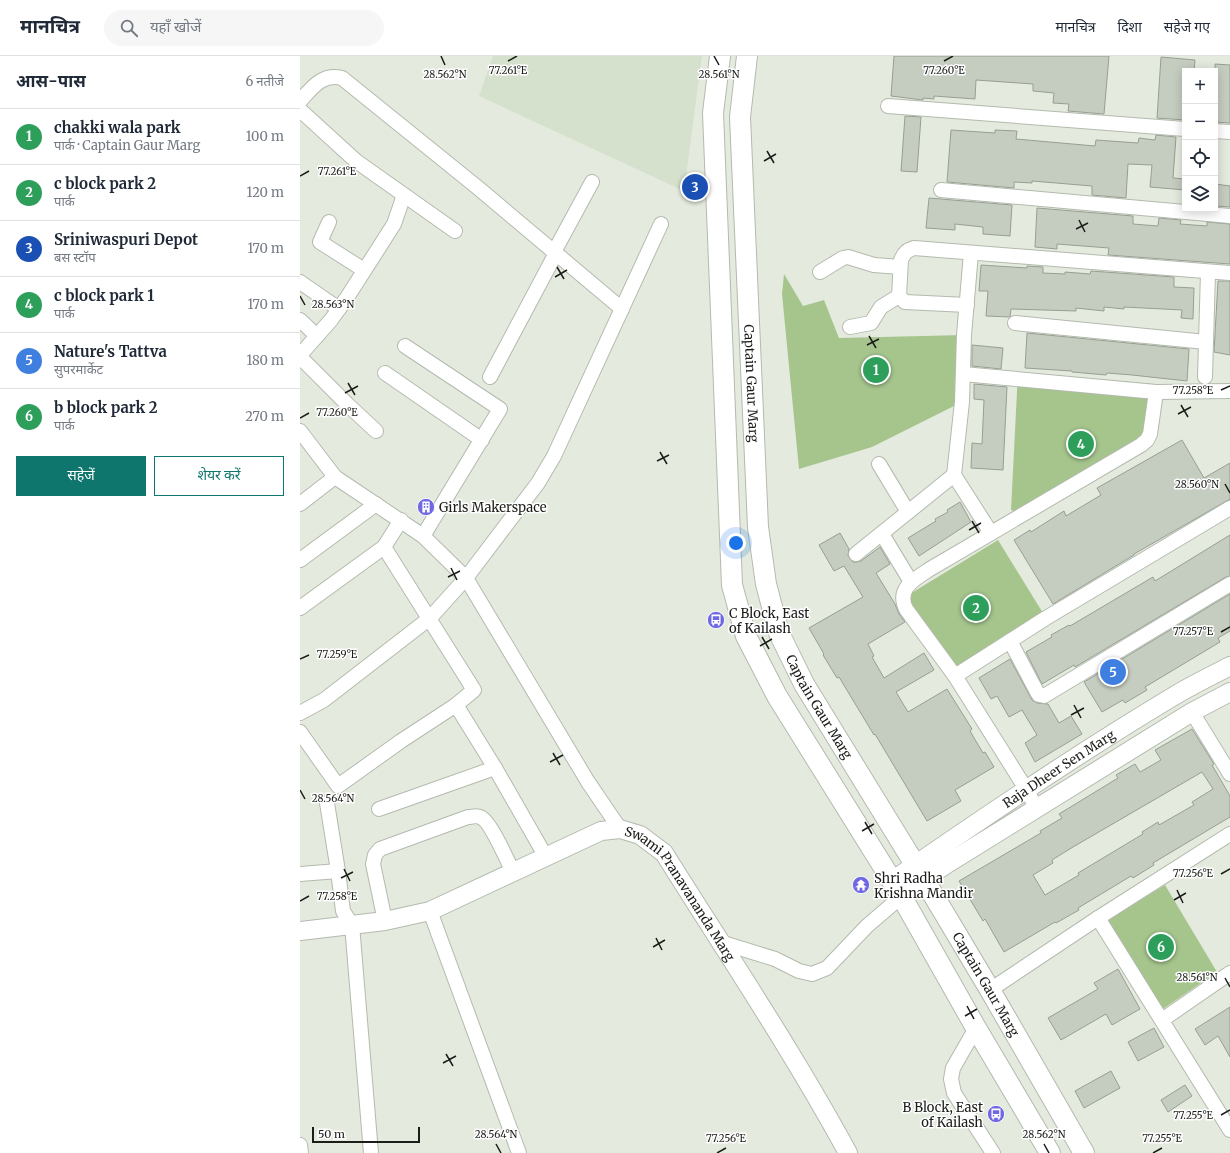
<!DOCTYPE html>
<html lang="hi">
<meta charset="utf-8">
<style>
body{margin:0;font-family:Merriweather,"Noto Sans Devanagari",serif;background:#f6f6f7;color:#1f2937}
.controls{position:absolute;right:12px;top:12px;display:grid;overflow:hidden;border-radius:0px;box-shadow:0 2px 10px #0003}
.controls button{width:36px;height:36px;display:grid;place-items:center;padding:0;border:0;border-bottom:1px solid #e0e1e3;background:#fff;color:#1f2937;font:20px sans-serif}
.scale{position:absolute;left:12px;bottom:10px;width:108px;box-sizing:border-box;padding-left:4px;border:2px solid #1b1d19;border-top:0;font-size:11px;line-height:14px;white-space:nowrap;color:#1b1d19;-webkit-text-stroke:3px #fff;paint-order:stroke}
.you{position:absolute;left:436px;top:487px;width:14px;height:14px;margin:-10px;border:3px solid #fff;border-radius:50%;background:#1a73e8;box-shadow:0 0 0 6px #1a73e833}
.badge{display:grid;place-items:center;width:26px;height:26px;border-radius:50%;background:#0f766e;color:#fff;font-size:13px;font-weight:700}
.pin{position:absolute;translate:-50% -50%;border:2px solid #fff;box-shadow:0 1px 4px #0006}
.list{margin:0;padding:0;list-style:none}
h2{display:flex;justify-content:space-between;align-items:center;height:52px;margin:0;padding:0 16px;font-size:17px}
h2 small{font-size:13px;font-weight:400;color:#747a83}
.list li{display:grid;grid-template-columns:26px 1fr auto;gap:12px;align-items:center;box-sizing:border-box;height:56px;padding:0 16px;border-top:1px solid #e0e1e3}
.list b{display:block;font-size:15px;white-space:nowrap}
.list p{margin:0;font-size:13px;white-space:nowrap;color:#747a83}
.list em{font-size:13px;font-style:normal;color:#747a83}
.actions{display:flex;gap:8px;padding:12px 16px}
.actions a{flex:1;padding:9px 0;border:1px solid #0f766e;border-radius:0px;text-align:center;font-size:14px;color:#0f766e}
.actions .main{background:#0f766e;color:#fff}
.icon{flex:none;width:22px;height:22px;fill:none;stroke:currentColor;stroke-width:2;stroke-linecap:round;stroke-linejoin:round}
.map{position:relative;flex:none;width:930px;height:1097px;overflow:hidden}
header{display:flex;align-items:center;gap:24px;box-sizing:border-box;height:56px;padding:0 20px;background:#fff;border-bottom:1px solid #e0e1e3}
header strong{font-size:19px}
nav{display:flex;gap:22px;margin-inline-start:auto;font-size:14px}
.search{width:280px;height:36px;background:#f6f6f7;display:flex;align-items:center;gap:10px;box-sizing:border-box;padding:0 14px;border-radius:22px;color:#747a83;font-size:15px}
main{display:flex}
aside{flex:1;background:#fff}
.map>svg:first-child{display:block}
.built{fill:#d5e0cd}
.green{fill:#a5c58d}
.building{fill:#c5ccc0;stroke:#979e93;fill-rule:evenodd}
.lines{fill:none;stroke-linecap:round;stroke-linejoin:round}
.minor-casing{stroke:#b3baae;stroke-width:16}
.tertiary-casing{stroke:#b3baae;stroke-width:20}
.secondary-casing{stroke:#b3baae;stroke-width:22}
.minor{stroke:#fff;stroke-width:14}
.tertiary{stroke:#fff;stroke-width:18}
.secondary{stroke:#fff;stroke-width:20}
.ticks{fill:none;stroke:#1b1d19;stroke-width:1.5}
.labels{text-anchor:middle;stroke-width:3;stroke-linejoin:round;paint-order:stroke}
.street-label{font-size:13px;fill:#1b1d19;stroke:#fff}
.poi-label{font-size:13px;fill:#1b1d19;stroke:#fff;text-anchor:start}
.ticks-label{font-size:10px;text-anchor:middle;fill:#1b1d19;stroke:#fff;stroke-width:3;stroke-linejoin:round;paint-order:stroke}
</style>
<header>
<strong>मानचित्र</strong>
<div class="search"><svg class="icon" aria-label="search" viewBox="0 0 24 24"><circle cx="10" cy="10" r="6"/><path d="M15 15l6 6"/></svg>यहाँ खोजें</div>
<nav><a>मानचित्र</a><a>दिशा</a><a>सहेजे गए</a></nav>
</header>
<main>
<aside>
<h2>आस-पास<small>6 नतीजे</small></h2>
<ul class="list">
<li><span class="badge" style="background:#2e9e5b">1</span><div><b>chakki wala park</b><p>पार्क · Captain Gaur Marg</p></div><em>100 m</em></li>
<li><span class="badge" style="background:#2e9e5b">2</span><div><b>c block park 2</b><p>पार्क</p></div><em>120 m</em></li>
<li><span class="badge" style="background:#1a4fb4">3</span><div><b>Sriniwaspuri Depot</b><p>बस स्टॉप</p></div><em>170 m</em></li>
<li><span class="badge" style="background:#2e9e5b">4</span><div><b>c block park 1</b><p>पार्क</p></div><em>170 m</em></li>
<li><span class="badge" style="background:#3f7fe0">5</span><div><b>Nature's Tattva</b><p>सुपरमार्केट</p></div><em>180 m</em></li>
<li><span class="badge" style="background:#2e9e5b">6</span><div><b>b block park 2</b><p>पार्क</p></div><em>270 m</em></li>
</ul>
<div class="actions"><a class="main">सहेजें</a><a>शेयर करें</a></div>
</aside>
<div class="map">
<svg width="930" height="1097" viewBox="0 0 930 1097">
<rect width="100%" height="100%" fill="#e4ebde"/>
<polygon class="built" points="193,0 402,0 384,135 179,40"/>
<g class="green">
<polygon points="484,218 503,250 524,244 539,282 664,279 662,346 572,391 499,413 482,238"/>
<polygon points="718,316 865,329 855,382 725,460 711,454"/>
<polygon points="698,484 746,562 656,611 605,541"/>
<polygon points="865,829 917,916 860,955 805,865"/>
</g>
<g class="building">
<polygon points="594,0 809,0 804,58 768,55 769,48 753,47 754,37 733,35 733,28 676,24 675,43 634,40 634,43 623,42 623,44 591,40"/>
<polygon points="861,1 895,4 894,15 885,15 885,64 857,62"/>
<polygon points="915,8 930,9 930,67 915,66"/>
<polygon points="605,60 621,61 617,116 601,115"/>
<polygon points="651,74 695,77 695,74 717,75 716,83 795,90 796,84 838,87 839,82 855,84 856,79 876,81 873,122 885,123 885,134 850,131 852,109 828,108 826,142 792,139 792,130 732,125 732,127 714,126 714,132 647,126"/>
<polygon points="915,128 930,130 930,151 915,150"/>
<polygon points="629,142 712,149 710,180 683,178 683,171 655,168 655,174 626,172"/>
<polygon points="737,152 833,160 833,168 858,170 859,162 881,164 880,168 907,170 907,166 930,168 930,208 808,199 809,192 757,188 757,193 735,191"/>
<polygon points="681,209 727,212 727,210 743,211 743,217 765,218 765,216 790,218 791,215 874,221 874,231 894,232 893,263 881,262 882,254 824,251 824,253 804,251 804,255 776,252 776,255 711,253 710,261 686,260 688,235 679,235"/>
<polygon points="918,225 930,225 930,299 914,296"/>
<polygon points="727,277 889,293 887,325 832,319 807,317 806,319 772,316 772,315 725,312"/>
<polygon points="672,289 703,292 701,313 672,310"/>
<polygon points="674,328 707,331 703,414 671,412 672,387 682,388 684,344 674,343"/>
<polygon points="882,384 904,422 930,407 930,443 834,498 834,499 753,548 714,484 730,474 731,476 764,455 766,460 801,439 797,432"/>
<polygon points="660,446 671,466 619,500 608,482 636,465 635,463 648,456 647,454"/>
<polygon points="540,477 549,493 548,500 553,506 557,506 561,505 580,491 590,508 576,517 595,548 599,558 605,566 568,588 574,600 572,601 584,622 624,597 634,614 596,636 608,656 647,633 672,673 670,675 683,697 685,696 694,711 655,734 661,745 627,765 575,678 574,679 539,621 537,622 523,599 524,598 509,572 563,541 544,510 534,515 519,489"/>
<polygon points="930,479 930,520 926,521 775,611 774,609 742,628 726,596 752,581 751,579 769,569 770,570 853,521 855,525"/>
<polygon points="930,538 930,575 918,582 920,586 845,631 847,634 825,647 823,644 802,656 784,626"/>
<polygon points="710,603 732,644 737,647 748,648 759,667 771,660 782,678 735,706 725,687 737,679 722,654 709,661 697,640 691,643 679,622"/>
<path d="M892,673L914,708L912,709L930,740V761L853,807L854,809L833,822L831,820L778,852L779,854L756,867L755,866L704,896L685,863L683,865L659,825L741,777L740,775L762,762L759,758L818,722L816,719L835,708L840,716L861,704L855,694ZM902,716L913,733L892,746L894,749L859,769L858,766L842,776L843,778L778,817L779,819L745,839L733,819L753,807L752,804L773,791Z"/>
<polygon points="818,913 840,953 812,969 806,958 761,984 748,962 798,933 794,927"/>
<polygon points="930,951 930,1001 918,980 905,989 895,973"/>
<polygon points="854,972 864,991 838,1005 828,986"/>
<polygon points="811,1015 820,1032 784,1052 775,1035"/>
<polygon points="885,1029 892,1040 868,1056 861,1044"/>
</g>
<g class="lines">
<defs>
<g id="minor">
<path d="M0,45C12,32 22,17 42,22L177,131L322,253"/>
<polyline points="588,50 885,73"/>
<polyline points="0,54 56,105 155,175"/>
<polyline points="915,75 930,76"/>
<polyline points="641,134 930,160"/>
<polyline points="29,166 20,186 64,214"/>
<polyline points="254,196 292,126"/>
<polyline points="671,197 664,279 662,346 654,419 691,477"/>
<polyline points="520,216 543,202 548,201 574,209 600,211"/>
<polyline points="0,226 39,253"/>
<path d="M667,249L605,246L599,240L601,204C604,197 607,194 614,192L930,217"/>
<polyline points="0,264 17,280"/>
<polyline points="715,267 906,286"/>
<polyline points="550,271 571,267 581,251 599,240"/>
<polyline points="105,290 200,353 123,480"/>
<polyline points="0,299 31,264 48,240 94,168 104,139"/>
<polyline points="0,301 48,349 76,375"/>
<polyline points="85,317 182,384"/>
<polyline points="663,318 856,336 930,335"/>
<polyline points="190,321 256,197"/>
<polyline points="905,321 908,216"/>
<polyline points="0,375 35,421 123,480 166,522 288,726 320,773"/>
<polyline points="579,408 608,456"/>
<polyline points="0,448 35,421"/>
<polyline points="582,478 611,526"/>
<polyline points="556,498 654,419"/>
<polyline points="0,504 76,448"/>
<polyline points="0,552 84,491 101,464"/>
<polyline points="710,585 737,636 739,639 744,640 930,528"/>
<polyline points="655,620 746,562 930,452"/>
<polyline points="156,649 195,712 246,801"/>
<polyline points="892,656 930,718"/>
<polyline points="0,657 24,644 130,562 166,522 238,427 254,400 361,168"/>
<polyline points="0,676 38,730 101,685 156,649 174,634 84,491"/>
<polyline points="27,747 38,815 43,855 52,869 71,1097"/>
<polyline points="79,753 195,712"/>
<path d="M737,753L726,733L655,620L606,553C596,532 615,523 630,513L841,389L847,384L850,378L856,336"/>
<polyline points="0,818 38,815"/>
<polyline points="130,855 219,1097"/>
<polyline points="798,862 930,1074"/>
<path d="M85,865L73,808L75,799L80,793L168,761C172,761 176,759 180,761C190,764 208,806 213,816"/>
<polyline points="420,886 475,903 499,915 512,918 527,912 567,870 602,840"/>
<polyline points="690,934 798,862 930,778"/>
<polyline points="862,964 930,917"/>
<polyline points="676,972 653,1012 651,1023 654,1037 693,1097"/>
<polyline points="0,1089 1,1097"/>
</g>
<g id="tertiary">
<path id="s1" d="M592,825C684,761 777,698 874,640C892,629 911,620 930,610"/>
<polyline points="602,840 624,823 650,806 892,656 930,636"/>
<path id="s2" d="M0,875L85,865L130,855L301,775L320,773L340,779L364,797C426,896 492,994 548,1097"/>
</g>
<g id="secondary">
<polyline points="420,0 413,57 432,529 446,580 477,640 599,836 676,972 750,1097"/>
<path id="s3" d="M447,0L440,61L458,471L466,528L479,577L504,628L619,815L690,934L784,1097"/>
</g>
</defs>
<use href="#minor" class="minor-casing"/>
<use href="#tertiary" class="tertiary-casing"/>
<use href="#secondary" class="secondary-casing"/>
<use href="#minor" class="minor"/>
<use href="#tertiary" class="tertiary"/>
<use href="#secondary" class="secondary"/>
</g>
<path class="ticks" d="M141,0L145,9M414,0L419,9M208,5L217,0M644,5L653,0M467,95L474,107M464,105L476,98M0,120L9,115M779,164L785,176M776,173L788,167M257,211L264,223M255,221L267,214M0,240L5,249M569,280L576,292M567,289L579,283M48,327L55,339M921,334L930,330M45,337L58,330M881,349L888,361M878,358L891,351M0,362L9,357M360,396L367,408M357,405L369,399M925,428L930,437M672,465L679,477M669,474L681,467M151,512L157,524M148,521L160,515M921,576L930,571M462,581L469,593M460,590L472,583M0,603L9,599M774,649L781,662M771,659L784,652M253,697L260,709M250,706L263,699M0,734L5,743M565,766L572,778M562,775L574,768M44,813L50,825M921,818L930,813M41,822L53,816M877,834L883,847M874,844L886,837M0,845L9,840M356,882L362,894M353,891L365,884M925,922L930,931M667,950L674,963M665,960L677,953M146,998L153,1010M143,1007L156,1000M921,1059L930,1054M196,1088L201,1097M744,1088L749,1097M417,1097L426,1092M853,1097L862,1092"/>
<defs>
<symbol id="building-disc" viewBox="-11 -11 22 22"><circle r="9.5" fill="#7068e3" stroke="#fff"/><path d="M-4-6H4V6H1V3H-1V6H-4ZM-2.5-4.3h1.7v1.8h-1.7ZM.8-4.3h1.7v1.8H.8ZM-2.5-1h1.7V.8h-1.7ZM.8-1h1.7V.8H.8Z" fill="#fff"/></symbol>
<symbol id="bus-disc" viewBox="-11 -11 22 22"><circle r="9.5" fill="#7068e3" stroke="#fff"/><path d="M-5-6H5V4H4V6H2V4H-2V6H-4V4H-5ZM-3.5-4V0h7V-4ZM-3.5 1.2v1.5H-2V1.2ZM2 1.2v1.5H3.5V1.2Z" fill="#fff"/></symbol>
<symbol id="temple-disc" viewBox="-11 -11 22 22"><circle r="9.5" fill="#7068e3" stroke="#fff"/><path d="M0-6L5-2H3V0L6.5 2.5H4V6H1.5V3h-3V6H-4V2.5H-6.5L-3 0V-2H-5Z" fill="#fff"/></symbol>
</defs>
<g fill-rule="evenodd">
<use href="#building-disc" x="116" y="441" width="20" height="20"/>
<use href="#bus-disc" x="406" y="554" width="20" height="20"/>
<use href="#temple-disc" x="551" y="819" width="20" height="20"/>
<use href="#bus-disc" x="686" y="1048" width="20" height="20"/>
</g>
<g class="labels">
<g class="street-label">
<text dy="5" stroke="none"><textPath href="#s3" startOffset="328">Captain Gaur Marg</textPath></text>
<text dy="5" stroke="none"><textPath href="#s3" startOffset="664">Captain Gaur Marg</textPath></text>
<text dy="5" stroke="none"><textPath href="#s1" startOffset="201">Raja Dheer Sen Marg</textPath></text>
<text dy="5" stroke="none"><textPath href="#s2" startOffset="431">Swami Pranavananda Marg</textPath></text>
<text dy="5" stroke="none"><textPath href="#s3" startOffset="988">Captain Gaur Marg</textPath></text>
</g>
<g class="poi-label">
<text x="139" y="456">Girls Makerspace</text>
<text x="429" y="562">C Block, East<tspan x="429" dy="15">of Kailash</tspan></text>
<text x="574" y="827">Shri Radha<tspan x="574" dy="15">Krishna Mandir</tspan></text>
<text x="683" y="1056" text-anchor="end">B Block, East<tspan x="683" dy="15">of Kailash</tspan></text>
</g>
</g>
<g class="ticks-label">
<text x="208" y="18">77.261°E</text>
<text x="644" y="18">77.260°E</text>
<text x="145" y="22">28.562°N</text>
<text x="419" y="22">28.561°N</text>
<text x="37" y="119">77.261°E</text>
<text x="33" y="252">28.563°N</text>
<text x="893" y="338">77.258°E</text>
<text x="37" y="360">77.260°E</text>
<text x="897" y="432">28.560°N</text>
<text x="893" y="579">77.257°E</text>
<text x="37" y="602">77.259°E</text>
<text x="33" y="746">28.564°N</text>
<text x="893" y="821">77.256°E</text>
<text x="37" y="844">77.258°E</text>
<text x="897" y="925">28.561°N</text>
<text x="893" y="1063">77.255°E</text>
<text x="196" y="1082">28.564°N</text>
<text x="744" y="1082">28.562°N</text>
<text x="426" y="1086">77.256°E</text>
<text x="862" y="1086">77.255°E</text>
</g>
</svg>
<div class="controls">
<button>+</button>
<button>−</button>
<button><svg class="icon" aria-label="locate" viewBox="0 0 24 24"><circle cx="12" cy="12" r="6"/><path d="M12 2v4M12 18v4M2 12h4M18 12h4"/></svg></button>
<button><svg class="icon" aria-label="layers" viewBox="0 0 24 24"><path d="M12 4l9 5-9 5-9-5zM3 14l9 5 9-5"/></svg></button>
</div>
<div class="scale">50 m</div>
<div class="you"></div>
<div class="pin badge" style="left:576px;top:314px;background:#2e9e5b">1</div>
<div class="pin badge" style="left:676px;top:552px;background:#2e9e5b">2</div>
<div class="pin badge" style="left:395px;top:131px;background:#1a4fb4">3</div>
<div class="pin badge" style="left:781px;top:388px;background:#2e9e5b">4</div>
<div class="pin badge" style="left:813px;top:616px;background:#3f7fe0">5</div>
<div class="pin badge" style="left:861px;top:891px;background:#2e9e5b">6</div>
</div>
</main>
